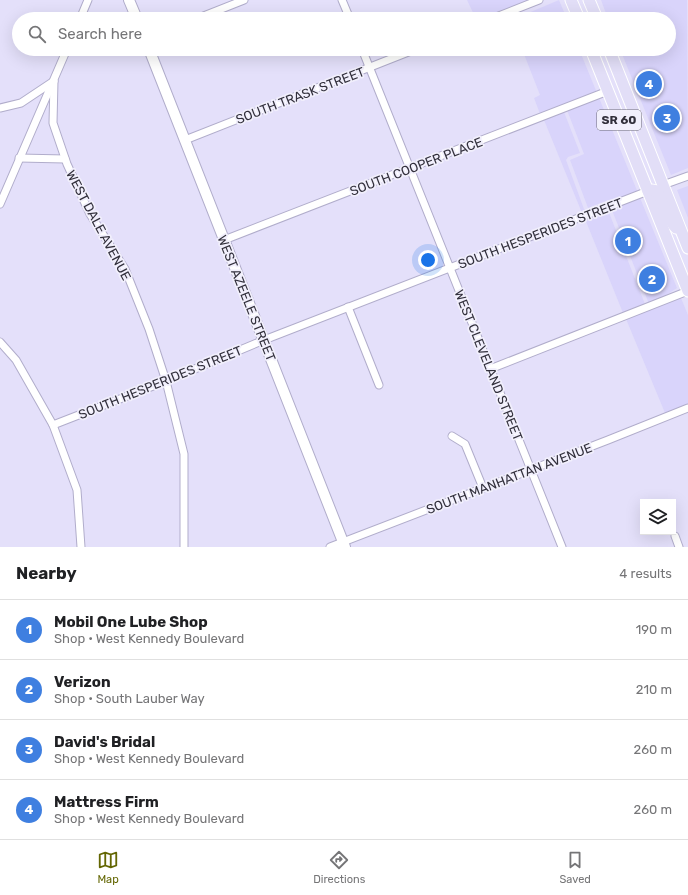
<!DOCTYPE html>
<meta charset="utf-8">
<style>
body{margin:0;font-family:Rubik,sans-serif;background:#f6f6f6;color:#202124}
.controls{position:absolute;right:12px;bottom:12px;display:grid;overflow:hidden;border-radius:0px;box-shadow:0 4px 16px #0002}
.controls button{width:36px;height:36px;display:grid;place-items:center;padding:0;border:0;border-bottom:1px solid #e0e0e0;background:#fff;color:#202124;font:20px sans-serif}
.you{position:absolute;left:428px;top:260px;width:14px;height:14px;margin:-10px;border:3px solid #fff;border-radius:50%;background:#1a73e8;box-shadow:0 0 0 6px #1a73e833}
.badge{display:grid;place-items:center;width:26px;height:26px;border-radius:50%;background:#636602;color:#fff;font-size:13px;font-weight:700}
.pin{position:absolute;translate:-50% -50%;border:2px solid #fff;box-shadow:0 1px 4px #0006}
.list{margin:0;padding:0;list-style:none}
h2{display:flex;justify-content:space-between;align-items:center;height:52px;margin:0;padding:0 16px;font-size:17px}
h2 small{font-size:13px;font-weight:400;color:#757577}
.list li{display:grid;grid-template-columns:26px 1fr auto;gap:12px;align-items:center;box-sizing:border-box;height:60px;padding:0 16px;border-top:1px solid #e0e0e0}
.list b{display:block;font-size:15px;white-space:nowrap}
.list p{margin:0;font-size:13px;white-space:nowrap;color:#757577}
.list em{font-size:13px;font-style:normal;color:#757577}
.icon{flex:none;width:22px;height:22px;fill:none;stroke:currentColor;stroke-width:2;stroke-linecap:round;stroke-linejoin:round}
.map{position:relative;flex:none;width:688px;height:547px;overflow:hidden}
.search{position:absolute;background:#fff;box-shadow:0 4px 16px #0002;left:12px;right:12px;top:12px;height:44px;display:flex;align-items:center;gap:10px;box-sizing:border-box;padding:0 14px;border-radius:22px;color:#757577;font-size:15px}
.sheet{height:292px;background:#fff}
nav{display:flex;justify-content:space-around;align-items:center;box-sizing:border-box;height:56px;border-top:1px solid #e0e0e0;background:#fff;font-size:11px;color:#757577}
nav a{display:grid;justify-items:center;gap:2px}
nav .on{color:#636602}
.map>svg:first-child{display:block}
.built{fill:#d9d4fb}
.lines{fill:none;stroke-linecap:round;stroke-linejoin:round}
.street-casing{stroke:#b1adcb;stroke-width:9}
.secondary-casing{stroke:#b1adcb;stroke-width:12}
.primary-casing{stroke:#fff;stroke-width:13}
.street{stroke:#fff;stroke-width:7}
.secondary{stroke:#fff;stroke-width:10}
.primary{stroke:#e2def7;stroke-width:11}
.labels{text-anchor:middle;stroke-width:3.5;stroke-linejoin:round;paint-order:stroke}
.shield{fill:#f1effc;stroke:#6b6976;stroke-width:1}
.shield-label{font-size:12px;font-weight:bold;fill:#32303c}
.street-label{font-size:13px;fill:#32303c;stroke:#f1effc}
</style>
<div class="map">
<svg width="688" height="547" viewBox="0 0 688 547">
<rect width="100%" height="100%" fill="#e4e0fa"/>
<g class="built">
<polygon points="467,0 529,0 481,19 476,19"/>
<polygon points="559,0 567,19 514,19"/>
<polygon points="601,0 687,0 688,168 671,175 620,49 669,49 669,19 608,19"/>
<polygon points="522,49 579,49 677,288 663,297 649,304 608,200 588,208 570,160 584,154 565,105 540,114 534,98 540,95"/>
<polygon points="564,112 580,153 568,157 566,160 584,209 587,211 582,213 544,120"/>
<polygon points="688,186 688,218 677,190"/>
<polygon points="608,210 645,304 623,313 585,219"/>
<polygon points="681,298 688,315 688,404 665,413 626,319"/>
</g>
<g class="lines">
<defs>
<g id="street">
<polyline points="342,0 350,19"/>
<polyline points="80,19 88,0"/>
<polyline points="196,19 244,0"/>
<polyline points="491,19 539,0"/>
<polyline points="362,49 562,547"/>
<polyline points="54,81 53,123 67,164 90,214 125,269 149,329 166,381 184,454 184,547"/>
<polyline points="0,108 21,103 54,81"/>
<polyline points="185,140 416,49"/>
<polyline points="19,158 65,159"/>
<polyline points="663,185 688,176"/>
<polyline points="0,204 67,49"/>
<polyline points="224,240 608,91"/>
<polyline points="348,307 379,385"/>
<polyline points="0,342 16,360 53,425 77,490 81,547"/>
<polyline points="490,369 688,291"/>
<polyline points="53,425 166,381 264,340 648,191"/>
<polyline points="452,436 465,444 483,488"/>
<polyline points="675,536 679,547"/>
<polyline points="330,547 608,440 688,408"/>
</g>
<g id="secondary">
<polyline points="129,0 137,19"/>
<polyline points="149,49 345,547"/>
</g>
<g id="primary">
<polyline points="571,0 579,19"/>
<polyline points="589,0 597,19"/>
<polyline points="591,49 688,291"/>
<polyline points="609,49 688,248"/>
<path d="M648,191L652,190L657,191C664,204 666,218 676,228"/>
</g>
</defs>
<use href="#street" class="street-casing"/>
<use href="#secondary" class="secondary-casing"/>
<use href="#primary" class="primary-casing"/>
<use href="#street" class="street"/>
<use href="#secondary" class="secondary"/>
<use href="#primary" class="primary"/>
</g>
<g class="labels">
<rect class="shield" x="597" y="110" width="44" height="20" rx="3"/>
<g class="shield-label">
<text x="619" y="124">SR 60</text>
</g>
<g class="street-label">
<text transform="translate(300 95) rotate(-21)" y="5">SOUTH TRASK STREET</text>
<text transform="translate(416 166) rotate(-21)" y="5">SOUTH COOPER PLACE</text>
<text transform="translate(99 225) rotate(62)" y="5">WEST DALE AVENUE</text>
<text transform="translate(540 233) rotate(-21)" y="5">SOUTH HESPERIDES STREET</text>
<text transform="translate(247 298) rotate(68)" y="5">WEST AZEELE STREET</text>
<text transform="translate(489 365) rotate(68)" y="5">WEST CLEVELAND STREET</text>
<text transform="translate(160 382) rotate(-22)" y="5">SOUTH HESPERIDES STREET</text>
<text transform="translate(509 478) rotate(-21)" y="5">SOUTH MANHATTAN AVENUE</text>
</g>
</g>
</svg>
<div class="controls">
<button><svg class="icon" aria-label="layers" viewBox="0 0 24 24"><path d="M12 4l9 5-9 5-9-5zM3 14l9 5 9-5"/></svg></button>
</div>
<div class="you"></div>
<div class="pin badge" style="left:628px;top:241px;background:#3f7fe0">1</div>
<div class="pin badge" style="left:652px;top:279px;background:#3f7fe0">2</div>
<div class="pin badge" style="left:667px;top:118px;background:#3f7fe0">3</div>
<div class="pin badge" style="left:649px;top:84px;background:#3f7fe0">4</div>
<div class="search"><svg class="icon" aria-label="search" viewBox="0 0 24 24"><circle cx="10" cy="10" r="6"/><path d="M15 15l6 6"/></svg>Search here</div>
</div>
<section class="sheet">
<h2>Nearby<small>4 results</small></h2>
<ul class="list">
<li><span class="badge" style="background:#3f7fe0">1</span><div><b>Mobil One Lube Shop</b><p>Shop · West Kennedy Boulevard</p></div><em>190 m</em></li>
<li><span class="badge" style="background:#3f7fe0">2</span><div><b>Verizon</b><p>Shop · South Lauber Way</p></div><em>210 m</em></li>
<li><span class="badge" style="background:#3f7fe0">3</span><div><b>David's Bridal</b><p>Shop · West Kennedy Boulevard</p></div><em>260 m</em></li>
<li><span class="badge" style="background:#3f7fe0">4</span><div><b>Mattress Firm</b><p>Shop · West Kennedy Boulevard</p></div><em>260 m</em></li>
</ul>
</section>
<nav>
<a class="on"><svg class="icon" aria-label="map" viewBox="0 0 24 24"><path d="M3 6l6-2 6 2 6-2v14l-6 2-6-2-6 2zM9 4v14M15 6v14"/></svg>Map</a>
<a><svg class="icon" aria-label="directions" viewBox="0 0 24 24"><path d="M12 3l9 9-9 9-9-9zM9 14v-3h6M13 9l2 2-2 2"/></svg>Directions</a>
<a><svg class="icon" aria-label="saved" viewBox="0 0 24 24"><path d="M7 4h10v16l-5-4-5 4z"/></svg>Saved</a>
</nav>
